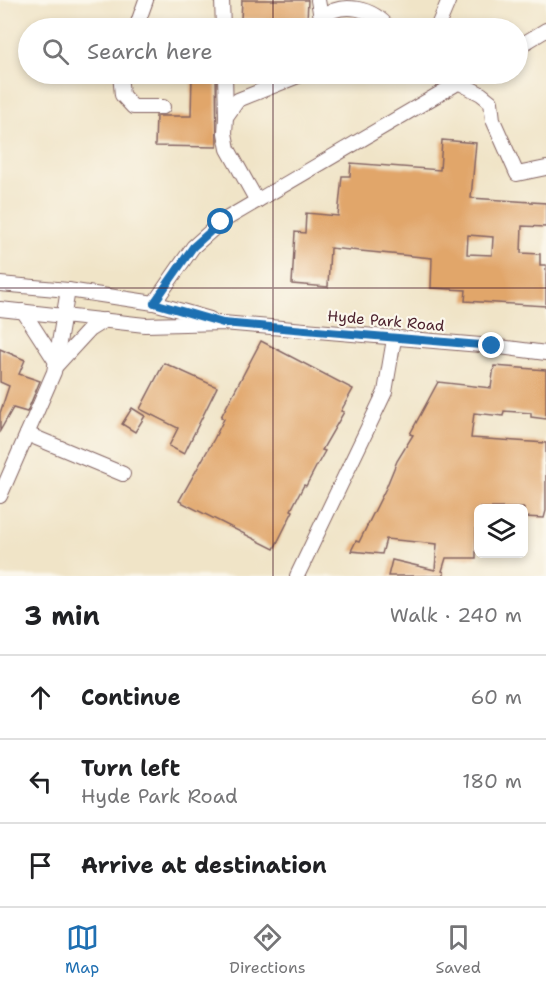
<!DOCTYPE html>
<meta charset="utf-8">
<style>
body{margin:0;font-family:"Shantell Sans",sans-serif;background:#f6f6f6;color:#202124}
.controls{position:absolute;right:18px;bottom:18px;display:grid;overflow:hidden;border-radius:9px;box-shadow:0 3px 9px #0003}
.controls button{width:54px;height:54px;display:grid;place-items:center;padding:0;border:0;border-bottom:2px solid #e0e0e0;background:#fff;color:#202124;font:30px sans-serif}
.stop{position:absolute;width:18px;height:18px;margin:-14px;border:4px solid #1f6fb2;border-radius:50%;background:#fff}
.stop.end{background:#1f6fb2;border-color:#fff;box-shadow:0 2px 6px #0008}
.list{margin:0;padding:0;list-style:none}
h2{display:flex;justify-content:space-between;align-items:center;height:78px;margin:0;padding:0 24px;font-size:26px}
h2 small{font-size:20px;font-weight:400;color:#757577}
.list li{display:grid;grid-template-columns:39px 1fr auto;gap:18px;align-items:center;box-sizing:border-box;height:84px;padding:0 24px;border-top:2px solid #e0e0e0}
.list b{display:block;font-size:22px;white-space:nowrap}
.list p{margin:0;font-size:20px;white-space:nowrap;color:#757577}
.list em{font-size:20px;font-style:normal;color:#757577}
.icon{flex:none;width:33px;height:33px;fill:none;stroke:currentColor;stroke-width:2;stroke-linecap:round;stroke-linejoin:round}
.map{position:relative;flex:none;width:546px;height:576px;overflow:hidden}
.search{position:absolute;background:#fff;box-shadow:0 3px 9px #0003;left:18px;right:18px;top:18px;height:66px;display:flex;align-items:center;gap:15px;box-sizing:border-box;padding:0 21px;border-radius:33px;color:#757577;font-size:22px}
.sheet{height:330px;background:#fff}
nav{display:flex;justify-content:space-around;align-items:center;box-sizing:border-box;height:84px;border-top:2px solid #e0e0e0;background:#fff;font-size:16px;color:#757577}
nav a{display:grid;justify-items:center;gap:3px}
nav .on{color:#1f6fb2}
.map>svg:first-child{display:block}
.building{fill:#e1a66b;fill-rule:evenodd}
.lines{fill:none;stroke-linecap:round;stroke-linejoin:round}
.minor-casing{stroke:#846462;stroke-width:16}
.minor{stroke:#fff;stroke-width:14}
.route{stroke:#1f6fb2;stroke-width:8}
.grid{fill:none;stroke:#4a1f2b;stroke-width:1.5;stroke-opacity:0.55}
.labels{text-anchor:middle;stroke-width:4.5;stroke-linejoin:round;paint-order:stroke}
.street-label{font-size:15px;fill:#4a1f2b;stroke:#fbf7ec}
</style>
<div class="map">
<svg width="546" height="576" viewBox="0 0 546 576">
<rect width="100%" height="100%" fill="#fbf7ec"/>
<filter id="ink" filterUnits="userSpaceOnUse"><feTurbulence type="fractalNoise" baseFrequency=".0167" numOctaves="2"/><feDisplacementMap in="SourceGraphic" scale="12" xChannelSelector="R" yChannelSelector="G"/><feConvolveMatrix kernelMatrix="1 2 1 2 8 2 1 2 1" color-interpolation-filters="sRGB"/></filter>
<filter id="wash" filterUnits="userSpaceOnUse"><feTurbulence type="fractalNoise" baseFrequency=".008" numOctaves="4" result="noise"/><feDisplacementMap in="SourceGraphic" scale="24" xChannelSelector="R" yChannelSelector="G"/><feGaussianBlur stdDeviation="1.35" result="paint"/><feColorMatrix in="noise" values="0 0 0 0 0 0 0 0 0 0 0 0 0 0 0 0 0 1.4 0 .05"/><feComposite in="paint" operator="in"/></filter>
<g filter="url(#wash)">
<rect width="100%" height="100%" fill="#f0e4c7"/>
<g id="blocks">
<g class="building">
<polygon points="242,0 308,0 307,21 241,19"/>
<polygon points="192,75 216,75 217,147 155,146 156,116 191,116"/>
<path d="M442,140L476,143L471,198L546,203V227L522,226L521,253L540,254V265H546V306L465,301L466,290L431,288L432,258L330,248L328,287L292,284L295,232L305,233L306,213L338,216L342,176H350L351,163L440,170ZM468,235L493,237L492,255L467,254Z"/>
<polygon points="261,341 353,389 341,411 344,412 322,450 325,451 316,467 306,486 304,485 291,510 293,511 274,549 179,501 214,439 224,419 221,417"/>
<polygon points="0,349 25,360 19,374 40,381 27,412 13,408 0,431 0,413 9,386 0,382"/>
<polygon points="164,363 217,387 184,454 169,446 178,428 140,409"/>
<polygon points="494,366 546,370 546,419 531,417 531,413 504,411 503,416 474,413 471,438 546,443 546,511 544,518 524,517 524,508 478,508 478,512 476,512 476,558 446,558 442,571 444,572 444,576 388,576 392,560 435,570 437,544 386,539 382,554 351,551 356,541 359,542 386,488 397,461 413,435 410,434 438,382 491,388"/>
<polygon points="132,408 145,416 135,432 122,424"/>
</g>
</g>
</g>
<g filter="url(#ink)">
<use href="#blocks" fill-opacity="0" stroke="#846462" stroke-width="1.5"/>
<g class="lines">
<defs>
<g id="minor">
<polyline points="222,0 223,28"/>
<polyline points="318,0 321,18"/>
<polyline points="136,28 146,0"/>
<path d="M321,28V18C342,0 373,8 389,28"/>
<polyline points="437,28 448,2"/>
<polyline points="518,47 546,30"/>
<polyline points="120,74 122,95 133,107 163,107"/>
<polyline points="225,74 226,117"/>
<polyline points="458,82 481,94 491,102 493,120 517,174 546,168"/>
<polyline points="257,201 228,149 225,133 226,117 238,100 303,74"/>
<polyline points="0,284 68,290 154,303 210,319"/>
<polyline points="154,303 193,247 221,222 473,74"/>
<polyline points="0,309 145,325 223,323 492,346 546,353"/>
<polyline points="23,311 56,362"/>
<polyline points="55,367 89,330 105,320"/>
<polyline points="27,434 123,474"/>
<polyline points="0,496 54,372 68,290"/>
<polyline points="297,576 385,392 394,339"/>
</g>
</defs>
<use href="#minor" class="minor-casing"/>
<use href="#minor" class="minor"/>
</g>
</g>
<g class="lines" filter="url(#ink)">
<polyline class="route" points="221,222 193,247 154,303 223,323 492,346"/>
</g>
<path class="grid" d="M273,0V28M273,74V576M0,288H546"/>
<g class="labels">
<g class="street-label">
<text transform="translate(386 321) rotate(5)" y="5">Hyde Park Road</text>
</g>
</g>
</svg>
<div class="controls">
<button><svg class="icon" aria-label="layers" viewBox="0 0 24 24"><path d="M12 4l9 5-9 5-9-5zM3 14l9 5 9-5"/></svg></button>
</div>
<div class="stop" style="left:221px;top:222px"></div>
<div class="stop end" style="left:492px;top:346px"></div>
<div class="search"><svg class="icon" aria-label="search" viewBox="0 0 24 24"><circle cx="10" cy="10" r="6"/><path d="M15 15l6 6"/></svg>Search here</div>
</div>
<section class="sheet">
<h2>3 min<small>Walk · 240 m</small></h2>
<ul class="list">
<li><svg class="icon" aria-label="ahead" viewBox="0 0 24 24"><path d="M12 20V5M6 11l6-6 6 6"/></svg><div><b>Continue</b></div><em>60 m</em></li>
<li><svg class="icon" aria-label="left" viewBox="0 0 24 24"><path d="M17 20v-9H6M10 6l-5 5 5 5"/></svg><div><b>Turn left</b><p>Hyde Park Road</p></div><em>180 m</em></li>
<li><svg class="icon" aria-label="arrive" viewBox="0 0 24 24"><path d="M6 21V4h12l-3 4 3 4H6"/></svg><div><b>Arrive at destination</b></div></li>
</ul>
</section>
<nav>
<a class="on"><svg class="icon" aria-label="map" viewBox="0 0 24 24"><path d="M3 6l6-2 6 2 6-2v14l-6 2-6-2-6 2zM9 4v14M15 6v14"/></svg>Map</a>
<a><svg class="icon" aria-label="directions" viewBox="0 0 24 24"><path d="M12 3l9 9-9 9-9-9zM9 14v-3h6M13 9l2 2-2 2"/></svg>Directions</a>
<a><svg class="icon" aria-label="saved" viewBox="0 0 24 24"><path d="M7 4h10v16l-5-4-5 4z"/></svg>Saved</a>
</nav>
